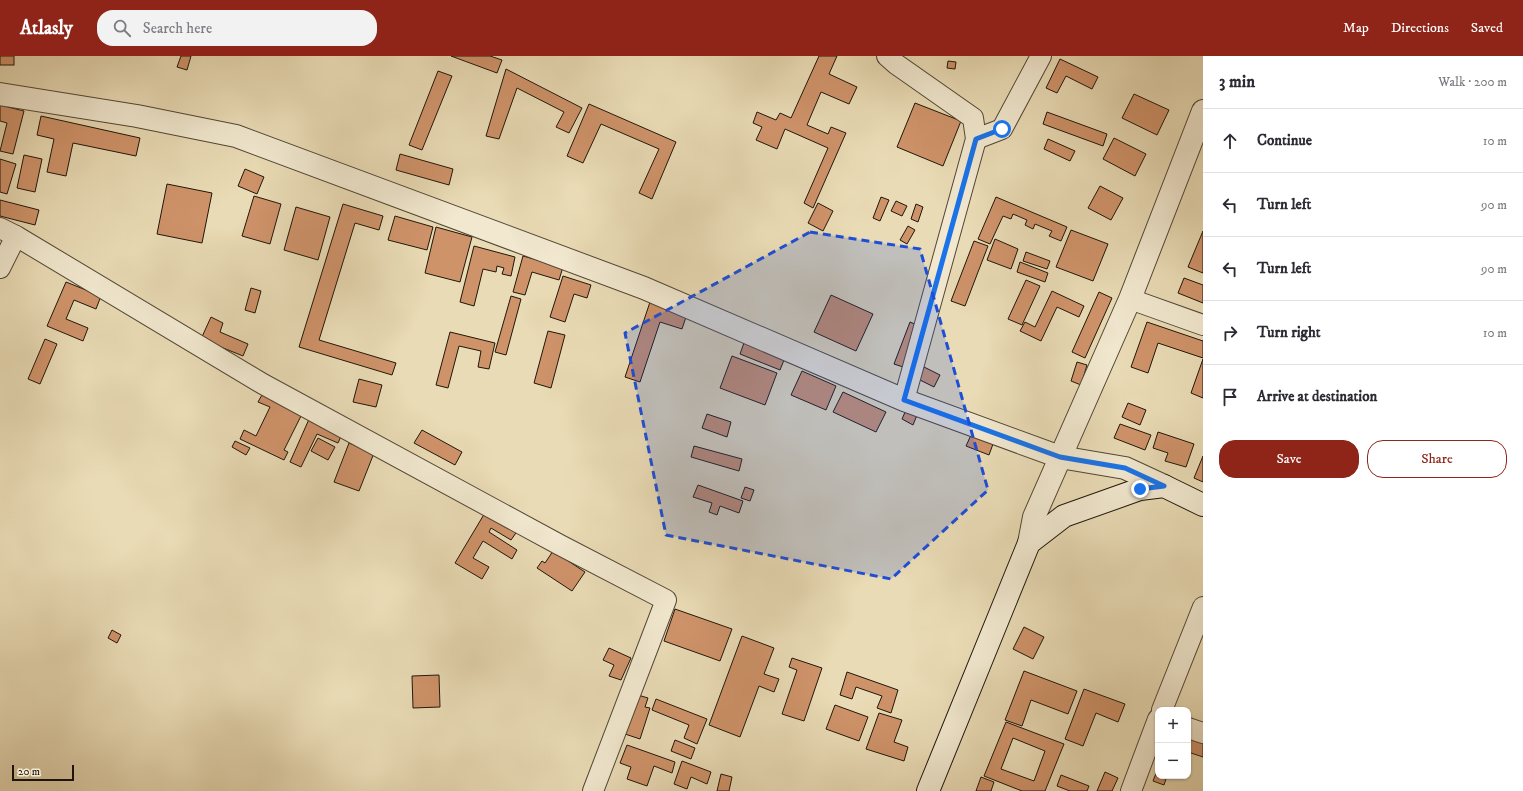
<!DOCTYPE html>
<meta charset="utf-8">
<style>
body{margin:0;font-family:"IM FELL DW Pica",serif;background:#f2f2f3;color:#2b2b33}
.controls{position:absolute;right:12px;bottom:12px;display:grid;overflow:hidden;border-radius:8px;box-shadow:0 1px 3px #0004}
.controls button{width:36px;height:36px;display:grid;place-items:center;padding:0;border:0;border-bottom:1px solid #e1e1e2;background:#fff;color:#2b2b33;font:20px sans-serif}
.scale{position:absolute;left:12px;bottom:10px;width:62px;box-sizing:border-box;padding-left:4px;border:2px solid #1f160b;border-top:0;font-size:11px;line-height:14px;white-space:nowrap;color:#1f160b;-webkit-text-stroke:3px #f1e8cf;paint-order:stroke}
.stop{position:absolute;width:12px;height:12px;margin:-9px;border:3px solid #1a73e8;border-radius:50%;background:#fff}
.stop.end{background:#1a73e8;border-color:#fff;box-shadow:0 1px 4px #0008}
.list{margin:0;padding:0;list-style:none}
h2{display:flex;justify-content:space-between;align-items:center;height:52px;margin:0;padding:0 16px;font-size:17px}
h2 small{font-size:13px;font-weight:400;color:#7c7c81}
.list li{display:grid;grid-template-columns:26px 1fr auto;gap:12px;align-items:center;box-sizing:border-box;height:64px;padding:0 16px;border-top:1px solid #e1e1e2}
.list b{display:block;font-size:15px;white-space:nowrap}
.list em{font-size:13px;font-style:normal;color:#7c7c81}
.actions{display:flex;gap:8px;padding:12px 16px}
.actions a{flex:1;padding:9px 0;border:1px solid #8f2418;border-radius:16px;text-align:center;font-size:14px;color:#8f2418}
.actions .main{background:#8f2418;color:#fff}
.icon{flex:none;width:22px;height:22px;fill:none;stroke:currentColor;stroke-width:2;stroke-linecap:round;stroke-linejoin:round}
.map{position:relative;flex:none;width:1203px;height:735px;overflow:hidden}
header{display:flex;align-items:center;gap:24px;box-sizing:border-box;height:56px;padding:0 20px;background:#8f2418;color:#fff}
header strong{font-size:19px}
nav{display:flex;gap:22px;margin-inline-start:auto;font-size:14px}
.search{width:280px;height:36px;background:#f2f2f3;display:flex;align-items:center;gap:10px;box-sizing:border-box;padding:0 14px;border-radius:16px;color:#7c7c81;font-size:15px}
main{display:flex}
aside{flex:1;background:#fff}
.map>svg:first-child{display:block}
.building{fill:#cf936a;stroke:#1f160b;fill-rule:evenodd}
.lines{fill:none;stroke-linecap:round;stroke-linejoin:round}
.minor-casing{stroke:#524736;stroke-width:22}
.tertiary-casing{stroke:#524736;stroke-width:24}
.secondary-casing{stroke:#1f160b;stroke-width:24}
.minor{stroke:#f1e8cf;stroke-width:20}
.tertiary{stroke:#f1e8cf;stroke-width:22}
.secondary{stroke:#f1e8cf;stroke-width:22}
.route{stroke:#1a73e8;stroke-width:5}
.marked{fill:#1d4ed8;fill-opacity:0.2;stroke:#1d4ed8;stroke-width:3;stroke-dasharray:8 5;stroke-linejoin:round}
</style>
<header>
<strong>Atlasly</strong>
<div class="search"><svg class="icon" aria-label="search" viewBox="0 0 24 24"><circle cx="10" cy="10" r="6"/><path d="M15 15l6 6"/></svg>Search here</div>
<nav><a>Map</a><a>Directions</a><a>Saved</a></nav>
</header>
<main>
<div class="map">
<svg width="1203" height="735" viewBox="0 0 1203 735">
<rect width="100%" height="100%" fill="#e9dbb5"/>
<filter id="stains"><feTurbulence type="fractalNoise" baseFrequency=".005" numOctaves="4"/><feColorMatrix values="0 0 0 0 .2 0 0 0 0 .09 0 0 0 0 .02 0 0 0 .5 -.17"/></filter>
<radialGradient id="worn" r=".72"><stop offset=".6" stop-color="#630" stop-opacity="0"/><stop offset="1" stop-color="#630" stop-opacity=".3"/></radialGradient>
<g class="building">
<rect x="0" y="0" width="14" height="9"/>
<polygon points="181,0 191,0 187,14 177,11"/>
<polygon points="451,0 490,0 502,4 497,17"/>
<polygon points="819,0 837,0 829,18 857,31 849,48 821,36 807,69 828,78 831,71 846,77 813,152 804,147 828,92 785,73 777,93 756,84 762,71 753,67 757,56 776,64 780,57 791,62"/>
<polygon points="1060,3 1098,21 1092,33 1066,20 1057,37 1046,32"/>
<polygon points="948,5 956,6 955,13 947,12"/>
<polygon points="506,13 582,52 569,77 556,71 564,56 517,32 499,83 486,80"/>
<polygon points="438,15 452,20 422,94 409,89"/>
<polygon points="1134,38 1169,54 1157,79 1122,62"/>
<polygon points="915,47 961,65 943,110 897,91"/>
<polygon points="589,48 676,86 652,143 639,137 659,93 601,68 583,107 567,100"/>
<polygon points="0,49 24,55 13,98 0,95 7,67 0,65"/>
<polygon points="1047,56 1107,78 1103,90 1043,68"/>
<polygon points="41,60 140,82 136,100 73,87 66,120 47,116 54,83 37,79"/>
<polygon points="1114,82 1146,98 1135,120 1103,103"/>
<polygon points="1048,83 1075,95 1070,105 1044,93"/>
<polygon points="400,98 453,113 449,129 396,114"/>
<polygon points="24,99 42,103 35,136 17,132"/>
<polygon points="0,103 16,108 7,138 0,136"/>
<polygon points="245,113 264,121 257,138 238,130"/>
<polygon points="167,128 212,137 202,187 157,178"/>
<polygon points="1100,130 1123,142 1111,164 1088,152"/>
<polygon points="254,140 281,148 270,188 242,180"/>
<polygon points="881,141 889,144 880,165 873,162"/>
<polygon points="996,141 1067,171 1061,185 1049,180 1052,175 1035,168 1033,173 1025,169 1027,164 1013,158 1011,163 1003,160 990,188 978,183"/>
<polygon points="0,144 39,154 35,169 0,160"/>
<polygon points="896,145 907,150 902,160 891,155"/>
<polygon points="818,147 833,155 823,175 808,167"/>
<polygon points="343,148 383,160 379,174 355,167 319,284 396,307 392,319 299,291"/>
<polygon points="916,148 923,151 918,166 911,163"/>
<polygon points="296,151 330,161 318,204 284,194"/>
<polygon points="395,160 433,171 427,194 388,184"/>
<polygon points="908,170 915,174 907,188 900,184"/>
<polygon points="436,171 472,181 460,226 425,217"/>
<polygon points="1071,174 1108,188 1093,225 1056,211"/>
<polygon points="1203,175 1203,217 1188,211"/>
<polygon points="995,183 1018,193 1011,213 987,204"/>
<polygon points="974,185 988,190 965,250 951,245"/>
<polygon points="474,190 515,201 511,220 502,218 504,212 497,210 496,216 483,213 474,250 460,246"/>
<polygon points="1026,196 1050,205 1047,213 1023,205"/>
<polygon points="523,200 563,211 559,224 532,216 525,239 513,236"/>
<polygon points="1020,206 1048,217 1045,226 1017,216"/>
<polygon points="563,220 591,229 587,242 574,238 565,266 550,261"/>
<polygon points="1184,222 1203,229 1203,247 1178,237"/>
<polygon points="1026,224 1040,230 1022,269 1008,263"/>
<polygon points="66,226 101,240 96,253 74,244 66,263 88,272 83,285 47,270"/>
<polygon points="251,232 261,235 255,257 245,254"/>
<polygon points="1052,235 1084,250 1079,261 1057,251 1041,285 1020,275 1025,266 1035,271"/>
<polygon points="1099,236 1112,242 1085,302 1072,296"/>
<polygon points="831,239 873,258 856,295 814,276"/>
<polygon points="511,240 521,243 506,299 495,296"/>
<polygon points="650,246 687,258 682,273 660,266 640,326 625,321"/>
<polygon points="211,261 223,267 220,276 248,288 243,300 201,283"/>
<polygon points="910,266 922,271 906,312 894,308"/>
<polygon points="1147,266 1203,285 1203,302 1158,287 1148,317 1131,311"/>
<polygon points="548,275 565,279 551,332 534,327"/>
<polygon points="450,276 495,287 489,313 478,311 481,295 459,290 448,332 436,329"/>
<polygon points="45,283 57,288 40,328 28,323"/>
<polygon points="745,284 786,299 780,314 740,298"/>
<polygon points="732,300 777,317 765,349 720,332"/>
<polygon points="1203,303 1203,342 1191,337"/>
<polygon points="1077,306 1087,309 1081,329 1071,325"/>
<polygon points="924,311 940,319 934,331 918,323"/>
<polygon points="802,315 836,330 826,354 791,339"/>
<polygon points="359,323 382,329 376,351 353,346"/>
<polygon points="843,336 886,356 876,376 833,356"/>
<polygon points="263,337 303,356 284,394 288,396 284,404 240,383 244,374 256,380 270,351 258,346"/>
<polygon points="1128,347 1146,354 1140,369 1122,361"/>
<polygon points="906,354 917,359 913,369 902,363"/>
<polygon points="707,358 731,366 727,381 702,372"/>
<polygon points="310,361 343,376 338,387 317,378 301,411 290,406"/>
<polygon points="1120,368 1151,379 1145,394 1114,382"/>
<polygon points="422,374 462,396 455,409 414,387"/>
<polygon points="1158,376 1194,388 1186,411 1165,405 1168,397 1153,392"/>
<polygon points="971,379 993,388 989,399 966,390"/>
<polygon points="318,382 335,391 328,404 311,395"/>
<polygon points="235,385 250,392 246,399 232,391"/>
<polygon points="349,387 374,397 359,435 334,426"/>
<polygon points="694,390 742,403 739,415 691,401"/>
<polygon points="1203,400 1203,426 1194,422"/>
<polygon points="698,429 743,445 739,457 720,450 717,459 709,456 712,447 693,441"/>
<polygon points="745,431 754,434 750,445 741,442"/>
<polygon points="486,455 518,474 511,484 491,472 489,476 517,494 512,503 483,485 473,502 489,511 482,523 455,507"/>
<polygon points="553,495 585,516 572,535 537,512 542,505 545,507"/>
<polygon points="675,553 732,573 720,605 664,585"/>
<polygon points="1024,571 1044,581 1033,603 1013,593"/>
<polygon points="112,574 121,579 117,587 108,582"/>
<polygon points="742,580 774,592 764,618 779,623 774,636 759,630 740,681 709,669"/>
<polygon points="609,592 631,602 621,624 609,620 614,609 603,604"/>
<polygon points="792,602 822,612 804,665 782,658 797,614 789,611"/>
<polygon points="1024,615 1077,635 1068,658 1031,644 1022,670 1005,664"/>
<polygon points="847,616 898,634 891,657 877,652 882,640 856,631 852,643 840,639"/>
<polygon points="439,619 440,651 413,652 412,620"/>
<polygon points="1084,633 1125,648 1118,666 1096,657 1083,690 1065,683"/>
<polygon points="638,639 648,642 645,651 650,652 640,683 625,678"/>
<polygon points="656,643 707,663 697,688 684,682 689,669 652,654"/>
<polygon points="835,649 868,661 859,685 826,673"/>
<polygon points="879,657 902,664 894,686 908,691 904,705 866,693"/>
<path d="M1006,666L1064,688L1045,735H1022L984,720ZM1013,682L1045,695L1034,725L1001,713Z"/>
<polygon points="1188,681 1203,686 1203,701 1188,696"/>
<polygon points="675,684 695,692 691,703 671,695"/>
<polygon points="627,689 675,706 672,717 654,710 647,730 627,723 631,711 620,707"/>
<polygon points="682,705 711,716 707,728 691,721 687,733 674,728"/>
<polygon points="1158,712 1158,720 1167,720 1164,729 1153,725"/>
<polygon points="1105,716 1118,722 1112,735 1097,735"/>
<polygon points="721,718 732,721 729,735 717,735"/>
<polygon points="1061,719 1089,730 1087,735 1070,735 1057,730"/>
<polygon points="981,721 994,726 991,735 976,735"/>
</g>
<g class="lines">
<defs>
<g id="minor">
<polyline points="887,0 896,8 973,62 976,83 904,344"/>
<polyline points="976,83 1002,73 1041,0"/>
<polyline points="0,172 16,180 263,328 560,489 666,544 593,735"/>
<polyline points="0,212 16,180"/>
<polyline points="1130,243 1203,269"/>
<polyline points="1162,654 1203,551"/>
<polyline points="1188,672 1203,677"/>
<polyline points="1131,735 1158,663"/>
</g>
<g id="tertiary">
<polyline points="0,38 137,60 236,80 644,232 904,344 1060,401 1125,412 1164,430"/>
<polyline points="1029,487 1034,461 1130,243 1203,55"/>
</g>
<polyline id="secondary" points="928,735 1029,487 1064,460 1140,433 1164,430 1203,449"/>
</defs>
<use href="#minor" class="minor-casing"/>
<use href="#tertiary" class="tertiary-casing"/>
<use href="#secondary" class="secondary-casing"/>
<use href="#minor" class="minor"/>
<use href="#tertiary" class="tertiary"/>
<use href="#secondary" class="secondary"/>
</g>
<g class="lines">
<polyline class="route" points="1002,73 976,83 904,344 1060,401 1125,412 1164,430 1140,433"/>
</g>
<path class="marked" d="M810,176L920,193L988,434L891,523L666,479L625,277Z"/>
<rect width="100%" height="100%" filter="url(#stains)"/>
<rect width="100%" height="100%" fill="url(#worn)"/>
</svg>
<div class="controls">
<button>+</button>
<button>−</button>
</div>
<div class="scale">20 m</div>
<div class="stop" style="left:1002px;top:73px"></div>
<div class="stop end" style="left:1140px;top:433px"></div>
</div>
<aside>
<h2>3 min<small>Walk · 200 m</small></h2>
<ul class="list">
<li><svg class="icon" aria-label="ahead" viewBox="0 0 24 24"><path d="M12 20V5M6 11l6-6 6 6"/></svg><div><b>Continue</b></div><em>10 m</em></li>
<li><svg class="icon" aria-label="left" viewBox="0 0 24 24"><path d="M17 20v-9H6M10 6l-5 5 5 5"/></svg><div><b>Turn left</b></div><em>90 m</em></li>
<li><svg class="icon" aria-label="left" viewBox="0 0 24 24"><path d="M17 20v-9H6M10 6l-5 5 5 5"/></svg><div><b>Turn left</b></div><em>90 m</em></li>
<li><svg class="icon" aria-label="right" viewBox="0 0 24 24"><path d="M7 20v-9h11M14 6l5 5-5 5"/></svg><div><b>Turn right</b></div><em>10 m</em></li>
<li><svg class="icon" aria-label="arrive" viewBox="0 0 24 24"><path d="M6 21V4h12l-3 4 3 4H6"/></svg><div><b>Arrive at destination</b></div></li>
</ul>
<div class="actions"><a class="main">Save</a><a>Share</a></div>
</aside>
</main>
